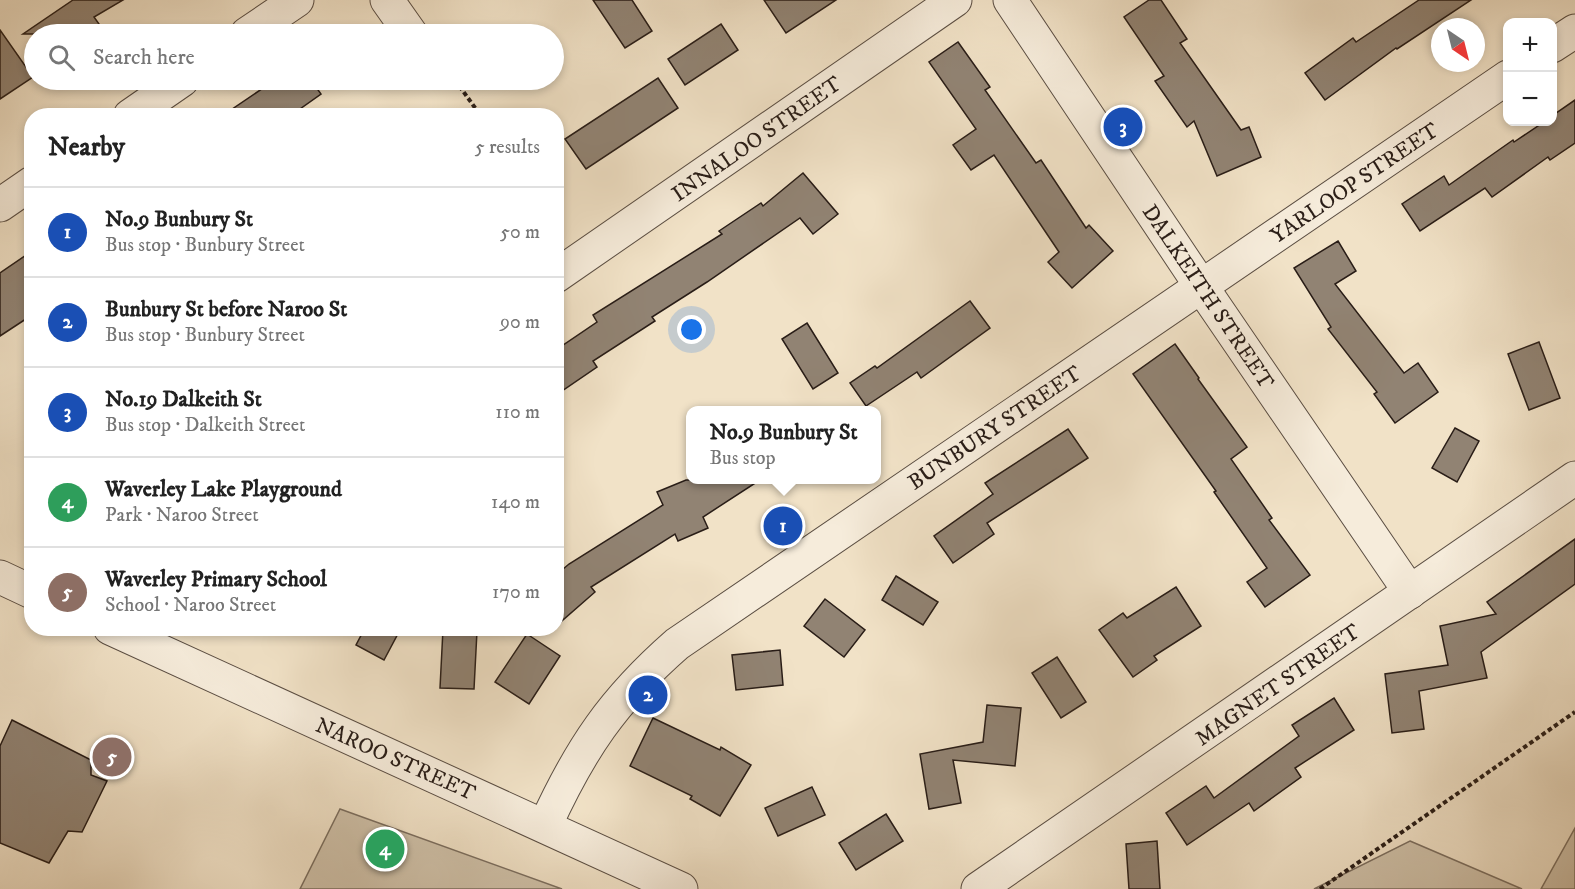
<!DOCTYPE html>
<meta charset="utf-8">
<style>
body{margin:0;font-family:"IM FELL DW Pica",serif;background:#f2f2f2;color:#222}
.controls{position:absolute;right:18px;top:18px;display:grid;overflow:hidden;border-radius:12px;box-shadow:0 3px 9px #0003}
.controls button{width:54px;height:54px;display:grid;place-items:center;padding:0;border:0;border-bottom:2px solid #e0e0e0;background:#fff;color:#222;font:30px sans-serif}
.compass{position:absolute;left:1431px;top:18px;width:54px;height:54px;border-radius:50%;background:#fff;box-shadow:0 3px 9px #0003;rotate:145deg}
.you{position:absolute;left:692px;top:330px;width:21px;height:21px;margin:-15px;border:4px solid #fff;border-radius:50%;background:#1a73e8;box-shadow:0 0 0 9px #1a73e833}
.badge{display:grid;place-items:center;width:39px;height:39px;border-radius:50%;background:#8f2418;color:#fff;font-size:20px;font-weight:700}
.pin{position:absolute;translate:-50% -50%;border:3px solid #fff;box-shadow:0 2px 6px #0006}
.popup{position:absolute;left:686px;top:406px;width:195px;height:78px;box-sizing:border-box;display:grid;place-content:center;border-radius:12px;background:#fff;filter:drop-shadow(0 2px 4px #0005);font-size:20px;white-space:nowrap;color:#767676}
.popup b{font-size:22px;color:#222}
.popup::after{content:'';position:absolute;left:50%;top:100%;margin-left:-12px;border:12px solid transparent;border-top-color:#fff}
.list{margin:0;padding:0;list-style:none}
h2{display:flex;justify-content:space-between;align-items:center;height:78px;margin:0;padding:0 24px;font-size:26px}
h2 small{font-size:20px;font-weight:400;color:#767676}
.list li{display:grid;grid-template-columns:39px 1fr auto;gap:18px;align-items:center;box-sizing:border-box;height:90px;padding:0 24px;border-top:2px solid #e0e0e0}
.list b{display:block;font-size:22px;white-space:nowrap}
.list p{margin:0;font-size:20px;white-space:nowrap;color:#767676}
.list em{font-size:20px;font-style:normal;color:#767676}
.icon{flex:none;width:33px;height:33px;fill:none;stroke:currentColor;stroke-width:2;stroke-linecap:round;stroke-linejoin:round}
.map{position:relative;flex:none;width:1575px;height:889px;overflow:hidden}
.search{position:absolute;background:#fff;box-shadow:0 3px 9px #0003;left:24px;top:24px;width:540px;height:66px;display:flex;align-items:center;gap:15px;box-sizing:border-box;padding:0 21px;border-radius:33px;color:#767676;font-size:22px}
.panel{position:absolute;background:#fff;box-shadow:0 3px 9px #0003;left:24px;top:108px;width:540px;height:528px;border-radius:24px}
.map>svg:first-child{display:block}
.green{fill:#cfc1a9;stroke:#7c6f60;stroke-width:1.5}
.building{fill:#918373;stroke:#291d17;stroke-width:1.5}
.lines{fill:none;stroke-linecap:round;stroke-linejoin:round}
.minor-casing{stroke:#5b4e43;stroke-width:35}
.path{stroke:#291d17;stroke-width:4;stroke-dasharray:4.5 3;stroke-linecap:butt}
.minor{stroke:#f6ecdb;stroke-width:33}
.labels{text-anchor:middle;stroke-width:4.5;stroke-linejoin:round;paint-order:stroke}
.street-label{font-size:22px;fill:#291d17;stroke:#f6ecdb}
</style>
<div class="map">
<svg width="1575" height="889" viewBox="0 0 1575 889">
<rect width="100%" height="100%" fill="#f1e2c7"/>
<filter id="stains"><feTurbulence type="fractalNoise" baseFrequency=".00333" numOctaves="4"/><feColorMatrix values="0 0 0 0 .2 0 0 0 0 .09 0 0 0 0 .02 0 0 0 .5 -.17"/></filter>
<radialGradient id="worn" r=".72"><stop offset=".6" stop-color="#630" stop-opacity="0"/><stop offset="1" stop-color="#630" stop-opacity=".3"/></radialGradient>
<g class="green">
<polygon points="340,809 562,889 300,889"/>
<polygon points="1575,828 1575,889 1541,889"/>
<polygon points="1410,841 1522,889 1314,889"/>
</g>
<g class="building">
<polygon points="73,0 123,0 94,17 106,34 23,34"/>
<polygon points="593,0 632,0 652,31 625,48"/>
<polygon points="764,0 836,0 786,33"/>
<polygon points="1149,0 1161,0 1187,39 1180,43 1241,130 1249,127 1261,157 1217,176 1194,121 1187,127 1155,81 1164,76 1124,17"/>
<polygon points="1419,0 1471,0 1397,49 1396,48 1325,100 1305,73 1353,38 1356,42"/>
<polygon points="721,24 738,50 685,85 668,59"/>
<polygon points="0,30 33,77 0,99"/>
<polygon points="958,42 990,87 985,90 1036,163 1041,160 1086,228 1089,225 1113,251 1072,288 1048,262 1059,252 994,155 971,170 953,145 976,129 929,62"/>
<polygon points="658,78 678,108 586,169 565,139"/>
<polygon points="275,80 311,80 321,94 290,116 222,116"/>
<polygon points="1575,100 1575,143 1550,160 1548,157 1492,197 1485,188 1420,231 1402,204 1444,176 1449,185 1513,140 1514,142 1544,122 1552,122 1552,116"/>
<polygon points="803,173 838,214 813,234 800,218 707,282 652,317 655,321 593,361 597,367 556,395 556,350 597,322 593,315 722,234 719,231 761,203 763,206"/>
<polygon points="1338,241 1356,271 1335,284 1404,373 1418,363 1438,392 1395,423 1374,394 1377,392 1328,329 1331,327 1294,268"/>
<polygon points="32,251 32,315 0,336 0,273"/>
<polygon points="970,301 990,328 921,378 917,372 866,406 850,383 875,366 877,368"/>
<polygon points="807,323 838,373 813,389 782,339"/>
<polygon points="1539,342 1560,398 1529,410 1508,354"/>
<polygon points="1175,344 1199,378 1198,379 1247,447 1231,459 1272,518 1269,520 1310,575 1265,607 1247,582 1267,568 1214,492 1216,491 1133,374"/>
<polygon points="1455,428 1479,441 1457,482 1432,468"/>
<polygon points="1068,429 1088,458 987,523 994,534 953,563 934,536 993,494 985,483"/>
<polygon points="686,480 760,480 703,517 708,528 678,541 675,534 591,587 595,592 556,626 556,575 569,564 663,505 657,492"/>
<polygon points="1575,539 1575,584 1481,652 1487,678 1419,691 1424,729 1392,733 1385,674 1448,665 1440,626 1496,614 1487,602"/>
<polygon points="896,576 938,602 923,625 882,600"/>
<polygon points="1176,587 1201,626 1154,656 1157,660 1133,677 1099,630 1123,613 1127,618"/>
<polygon points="825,599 865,630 844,657 804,626"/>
<polygon points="365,628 401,628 384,660 356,645"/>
<polygon points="443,629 477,631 474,689 440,688"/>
<polygon points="527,634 560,656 529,704 495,682"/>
<polygon points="780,650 783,685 736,690 732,655"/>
<polygon points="1057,657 1086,702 1061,718 1032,673"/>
<polygon points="1334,698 1354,730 1295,768 1301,777 1254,811 1249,803 1187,845 1166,813 1206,786 1214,798 1299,736 1292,725"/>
<polygon points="987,705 1021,708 1015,766 953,760 961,803 929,809 920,754 983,742"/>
<polygon points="653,718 720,750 721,747 751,765 720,816 690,799 692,796 630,766"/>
<polygon points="12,720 91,760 91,775 107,781 82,832 68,831 49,863 0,843 0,746"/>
<polygon points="812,787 825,815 778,836 765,808"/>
<polygon points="886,814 903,841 856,870 839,843"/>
<polygon points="1157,841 1160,889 1129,889 1126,844"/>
</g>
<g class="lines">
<defs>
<g id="minor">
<polyline points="387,0 411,34"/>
<polyline points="1010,0 1201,286 1410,592"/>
<polyline points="247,34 297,0"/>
<polyline points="1552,46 1575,31"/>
<polyline points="130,116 182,80"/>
<polyline points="0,205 32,183"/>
<polyline points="556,276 955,0"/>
<polyline points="0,577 32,592"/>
<polyline points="110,628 681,889"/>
<path d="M545,826C580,749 613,700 677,644L1508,77"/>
<polyline points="978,889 1575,478"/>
</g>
</defs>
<use href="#minor" class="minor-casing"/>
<g class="path">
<polyline points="455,80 481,116"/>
<polyline points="1320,889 1575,712"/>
</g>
<use href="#minor" class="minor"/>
</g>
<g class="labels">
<g class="street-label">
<text transform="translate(756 138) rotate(-35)" y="8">INNALOO STREET</text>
<text transform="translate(1354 182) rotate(-34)" y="8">YARLOOP STREET</text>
<text transform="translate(1209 296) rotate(56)" y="8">DALKEITH STREET</text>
<text transform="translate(994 427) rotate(-34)" y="8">BUNBURY STREET</text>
<text transform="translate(1277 684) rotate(-35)" y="8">MAGNET STREET</text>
<text transform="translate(396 758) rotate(24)" y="8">NAROO STREET</text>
</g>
</g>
<rect width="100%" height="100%" filter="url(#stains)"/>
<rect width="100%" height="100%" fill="url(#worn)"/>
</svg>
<div class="controls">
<button>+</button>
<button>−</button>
</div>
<svg class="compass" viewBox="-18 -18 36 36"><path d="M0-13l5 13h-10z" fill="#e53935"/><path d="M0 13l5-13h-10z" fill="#767676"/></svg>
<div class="you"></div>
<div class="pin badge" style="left:783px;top:526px;background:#1a4fb4">1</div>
<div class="popup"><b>No.9 Bunbury St</b>Bus stop</div>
<div class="pin badge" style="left:648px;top:695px;background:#1a4fb4">2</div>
<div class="pin badge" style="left:1123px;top:127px;background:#1a4fb4">3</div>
<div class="pin badge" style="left:385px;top:849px;background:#2e9e5b">4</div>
<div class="pin badge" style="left:112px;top:757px;background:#8d6e63">5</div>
<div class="search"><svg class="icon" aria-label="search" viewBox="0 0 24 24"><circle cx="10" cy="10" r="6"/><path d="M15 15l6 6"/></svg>Search here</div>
<section class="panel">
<h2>Nearby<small>5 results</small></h2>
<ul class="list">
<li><span class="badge" style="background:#1a4fb4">1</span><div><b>No.9 Bunbury St</b><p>Bus stop · Bunbury Street</p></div><em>50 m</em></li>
<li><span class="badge" style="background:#1a4fb4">2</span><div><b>Bunbury St before Naroo St</b><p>Bus stop · Bunbury Street</p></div><em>90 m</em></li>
<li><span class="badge" style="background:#1a4fb4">3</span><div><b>No.19 Dalkeith St</b><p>Bus stop · Dalkeith Street</p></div><em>110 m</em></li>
<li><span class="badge" style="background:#2e9e5b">4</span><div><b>Waverley Lake Playground</b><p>Park · Naroo Street</p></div><em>140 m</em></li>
<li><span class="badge" style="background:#8d6e63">5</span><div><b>Waverley Primary School</b><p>School · Naroo Street</p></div><em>170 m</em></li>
</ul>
</section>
</div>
